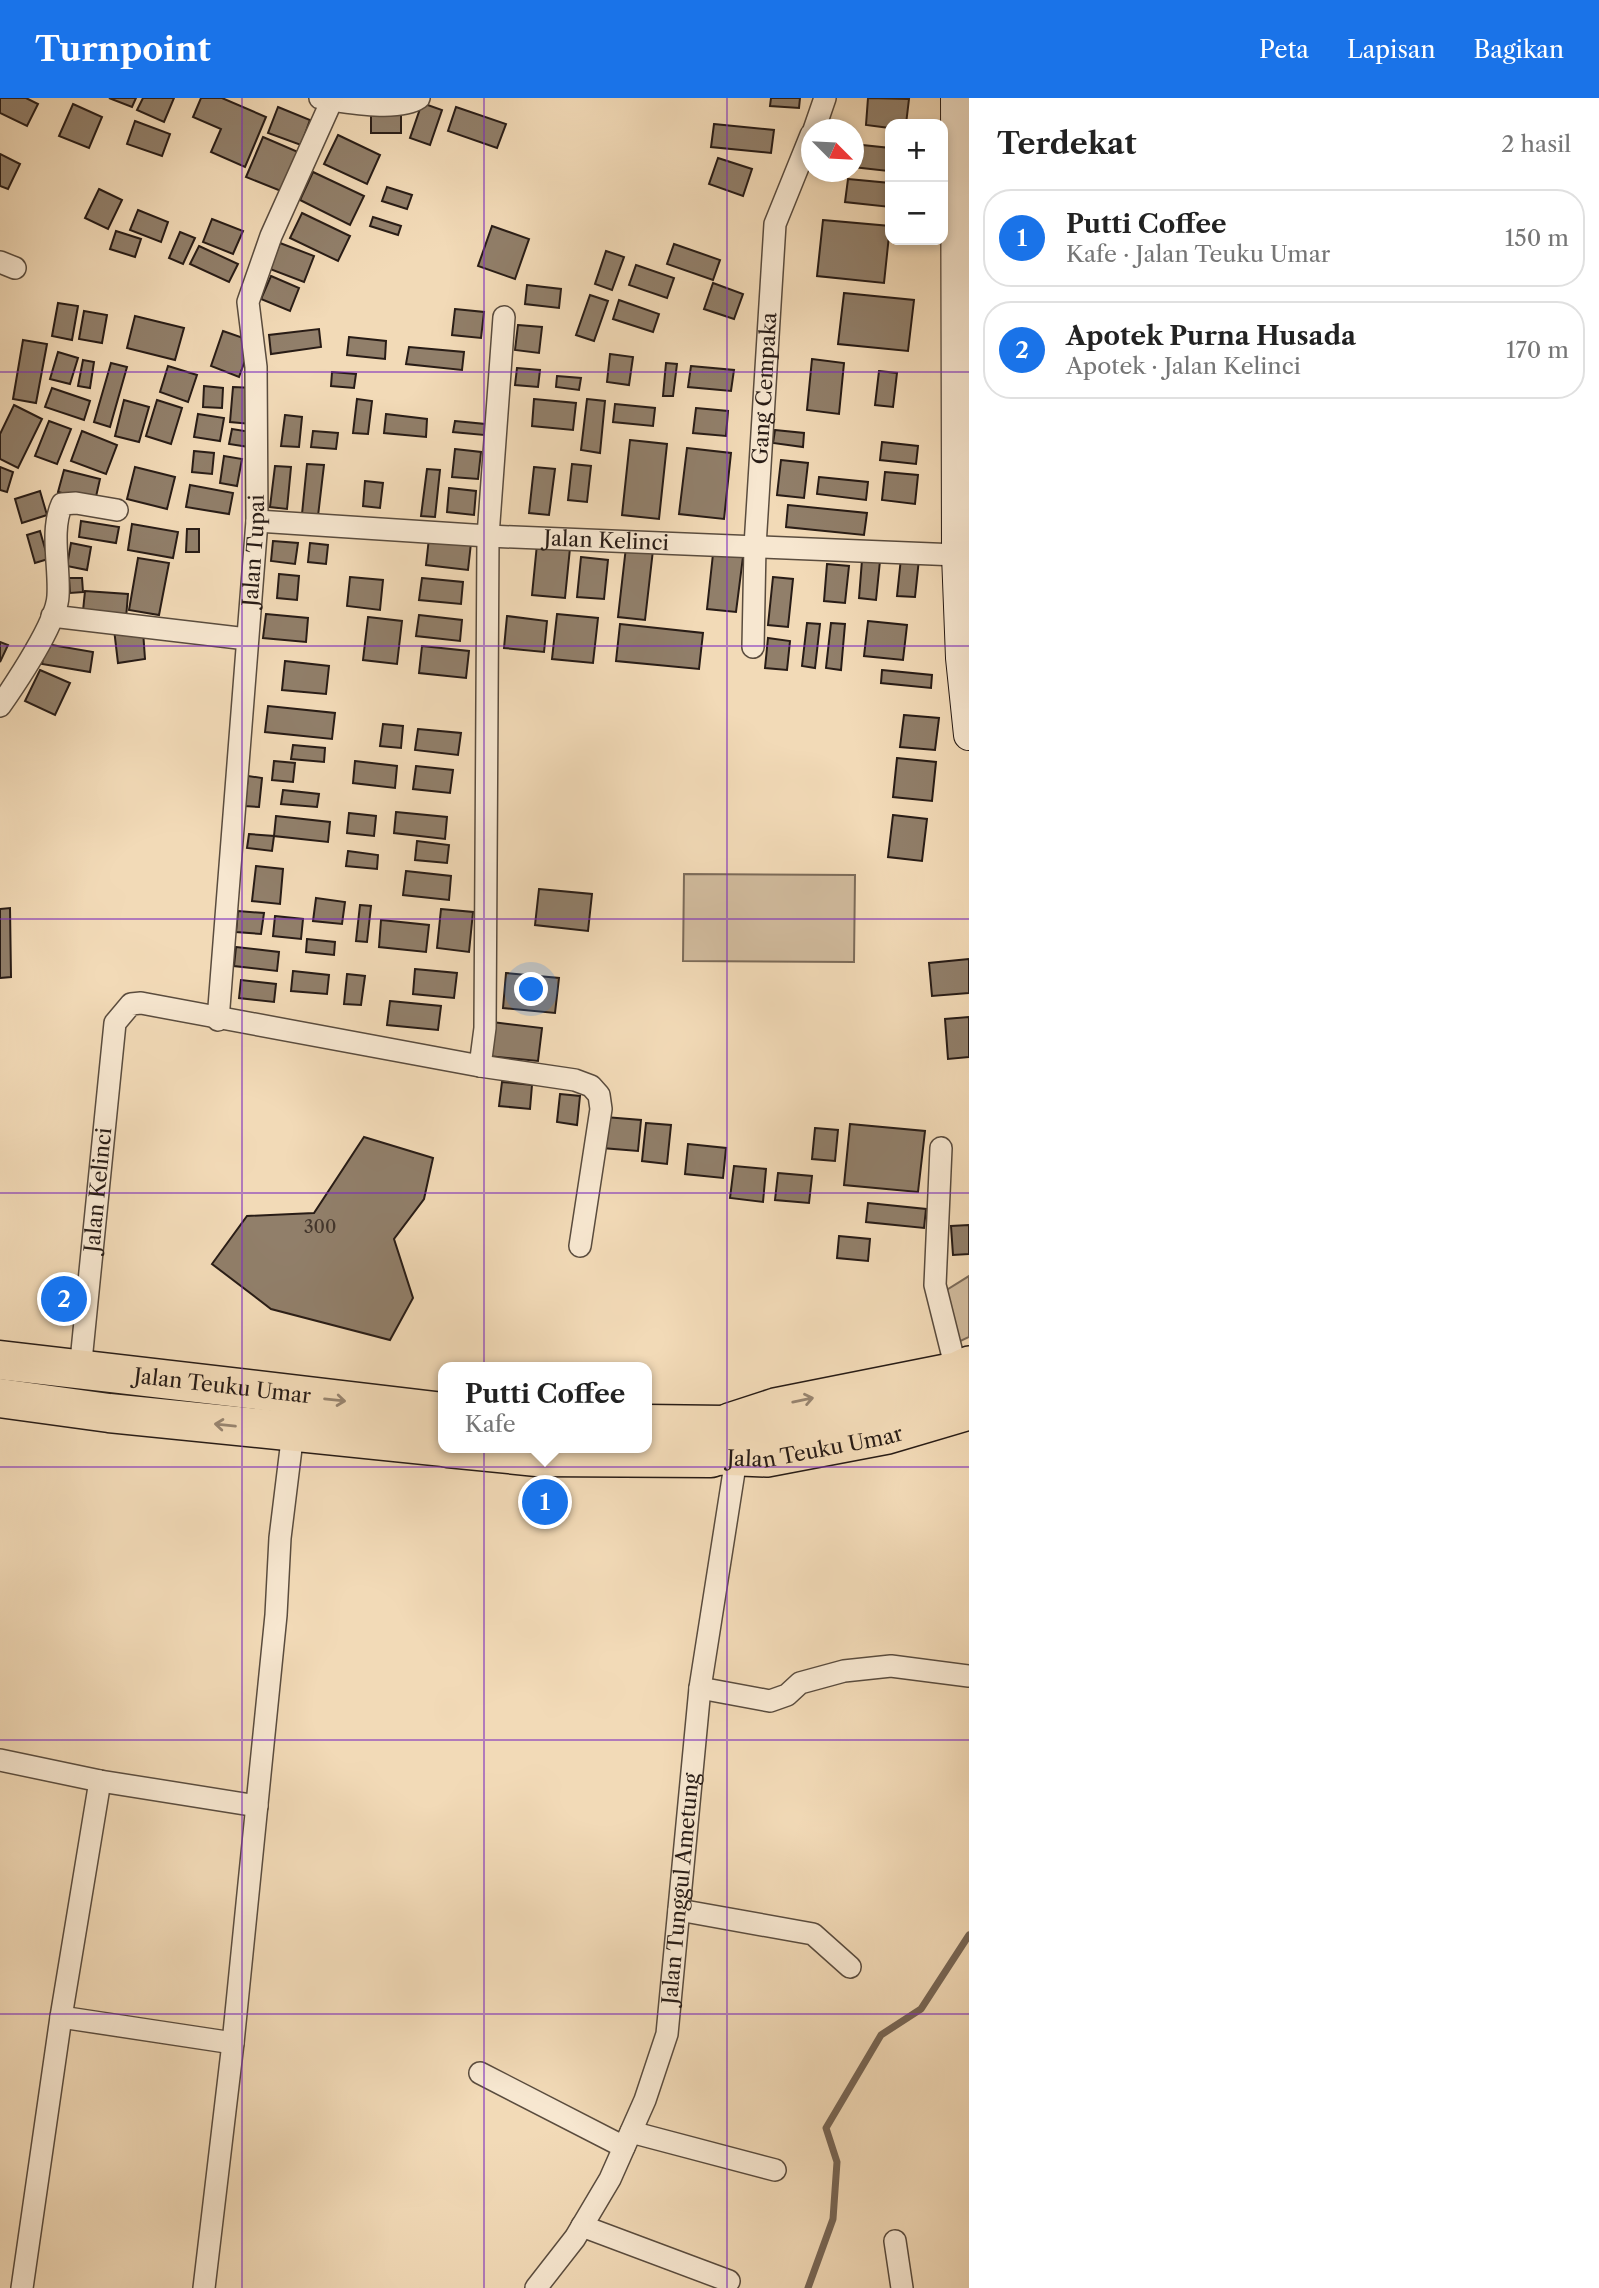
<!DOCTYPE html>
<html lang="id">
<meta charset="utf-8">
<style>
body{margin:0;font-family:"Libre Caslon Text",serif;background:#f6f6f6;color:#222}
.controls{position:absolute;right:21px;top:21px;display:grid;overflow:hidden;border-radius:14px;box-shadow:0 4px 10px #0003}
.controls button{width:63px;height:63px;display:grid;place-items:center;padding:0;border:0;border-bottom:2px solid #e0e0e0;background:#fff;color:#222;font:35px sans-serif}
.compass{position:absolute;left:801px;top:21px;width:63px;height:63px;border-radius:50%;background:#fff;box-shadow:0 4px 10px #0003;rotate:114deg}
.you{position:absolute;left:532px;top:892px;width:24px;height:24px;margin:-18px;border:5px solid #fff;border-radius:50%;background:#1a73e8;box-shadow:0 0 0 10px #1a73e833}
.badge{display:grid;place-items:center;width:46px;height:46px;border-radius:50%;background:#1a73e8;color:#fff;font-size:23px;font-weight:700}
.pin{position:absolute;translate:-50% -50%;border:4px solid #fff;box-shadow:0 2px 7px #0006}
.popup{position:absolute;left:438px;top:1264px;width:214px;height:91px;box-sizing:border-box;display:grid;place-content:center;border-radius:14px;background:#fff;filter:drop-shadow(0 2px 5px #0005);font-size:23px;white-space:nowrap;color:#767676}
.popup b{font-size:26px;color:#222}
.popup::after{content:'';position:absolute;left:50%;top:100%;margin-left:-14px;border:14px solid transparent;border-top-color:#fff}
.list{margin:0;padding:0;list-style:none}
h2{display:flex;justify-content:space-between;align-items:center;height:91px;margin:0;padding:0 28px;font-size:30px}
h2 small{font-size:23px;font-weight:400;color:#767676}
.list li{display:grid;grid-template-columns:46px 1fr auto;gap:21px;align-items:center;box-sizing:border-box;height:98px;margin:0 14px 14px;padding:0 14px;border:2px solid #e0e0e0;border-radius:28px}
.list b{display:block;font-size:26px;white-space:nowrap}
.list p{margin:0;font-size:23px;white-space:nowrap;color:#767676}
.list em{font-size:23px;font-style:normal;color:#767676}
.map{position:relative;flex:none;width:969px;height:2190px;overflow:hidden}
header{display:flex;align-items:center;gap:42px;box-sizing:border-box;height:98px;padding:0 35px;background:#1a73e8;color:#fff}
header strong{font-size:33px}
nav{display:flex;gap:38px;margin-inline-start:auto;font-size:24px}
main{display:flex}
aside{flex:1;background:#fff}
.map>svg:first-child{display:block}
.green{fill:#d0ba9c;stroke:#7c6b59;stroke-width:2}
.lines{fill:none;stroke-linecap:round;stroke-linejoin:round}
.stream{stroke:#786756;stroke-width:7}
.building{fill:#917f6a;stroke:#281c16;stroke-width:2}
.street-casing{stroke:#5a4c3e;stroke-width:24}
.secondary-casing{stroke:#281c16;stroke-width:32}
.primary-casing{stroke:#281c16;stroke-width:36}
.highway-casing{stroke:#281c16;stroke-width:41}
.street{stroke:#f7e7d0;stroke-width:21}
.secondary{stroke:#f7e7d0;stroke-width:30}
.primary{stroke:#f2dab7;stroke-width:33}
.highway{stroke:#f2dab7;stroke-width:38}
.oneway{stroke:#97846f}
.grid{fill:none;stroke:#7b2cbf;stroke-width:2;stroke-opacity:0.55}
.labels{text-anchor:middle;stroke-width:6;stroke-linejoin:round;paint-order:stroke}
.number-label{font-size:18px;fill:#42352b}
.street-label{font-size:21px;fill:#281c16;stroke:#f7e7d0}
</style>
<header>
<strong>Turnpoint</strong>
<nav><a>Peta</a><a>Lapisan</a><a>Bagikan</a></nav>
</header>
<main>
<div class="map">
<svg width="969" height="2190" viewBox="0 0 969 2190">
<rect width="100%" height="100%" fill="#f2dab7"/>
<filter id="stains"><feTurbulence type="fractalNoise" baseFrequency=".00286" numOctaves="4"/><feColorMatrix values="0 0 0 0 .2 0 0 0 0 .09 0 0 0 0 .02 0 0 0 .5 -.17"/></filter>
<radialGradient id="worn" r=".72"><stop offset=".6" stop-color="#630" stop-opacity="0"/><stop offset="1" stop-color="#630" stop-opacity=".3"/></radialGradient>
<g class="green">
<polygon points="684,776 855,777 854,864 683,863"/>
<polygon points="969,1178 969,1239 954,1246 945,1193"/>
</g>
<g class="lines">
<polyline class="stream" points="808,2190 833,2121 837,2064 826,2030 881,1937 921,1911 969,1837"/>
</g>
<g class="building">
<polygon points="0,0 26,0 38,6 27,28 0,15"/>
<polygon points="109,0 136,0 132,9"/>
<polygon points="143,0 174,0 164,24 137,12"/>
<polygon points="201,0 222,0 266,19 245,69 211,54 221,31 193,19"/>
<polygon points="771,0 800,0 799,10 770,8"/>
<polygon points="868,0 909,1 906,26 890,26 890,30 866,27"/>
<polygon points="422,5 442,12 430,47 410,40"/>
<polygon points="73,6 102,19 89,50 59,38"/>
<polygon points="278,9 310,22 301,47 268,35"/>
<polygon points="456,9 506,26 497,50 448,33"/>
<rect x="371" y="17" width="30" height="18"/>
<polygon points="135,23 170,36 162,58 127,46"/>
<polygon points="714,26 774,32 771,55 711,49"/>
<polygon points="338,37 380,57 367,86 324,66"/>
<polygon points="263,39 298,54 281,93 246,79"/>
<polygon points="853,46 890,50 888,73 853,69"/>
<polygon points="0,56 20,66 8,91 0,88"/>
<polygon points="718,60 752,71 743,98 709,86"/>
<polygon points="313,74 364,98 350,127 300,102"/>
<polygon points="848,81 890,85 890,109 845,104"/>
<polygon points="387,89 412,97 407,111 382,103"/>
<polygon points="99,91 122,102 108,131 85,120"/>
<polygon points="138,112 168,124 161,144 130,132"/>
<polygon points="302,115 350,138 338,163 290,140"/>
<polygon points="373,119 401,128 398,137 370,128"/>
<polygon points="212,121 243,133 233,156 203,144"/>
<polygon points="823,122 890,128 884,185 817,178"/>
<polygon points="492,128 529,141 515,181 478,168"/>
<polygon points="116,133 141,141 135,159 110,151"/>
<polygon points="180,134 195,140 183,166 169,160"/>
<polygon points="280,145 314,158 304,184 270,171"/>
<polygon points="674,146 720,162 713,182 667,166"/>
<polygon points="199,148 238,166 229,184 190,166"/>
<polygon points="606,153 624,159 612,192 595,186"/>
<polygon points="636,167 674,180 667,200 629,187"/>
<polygon points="271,178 299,190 290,213 261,201"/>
<polygon points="713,185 743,196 734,221 704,211"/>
<polygon points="527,187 561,191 559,210 525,206"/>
<polygon points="844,195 914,202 908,253 838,246"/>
<polygon points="590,197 608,203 594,243 576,237"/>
<polygon points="619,202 659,216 653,234 613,221"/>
<polygon points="58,205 78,208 72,242 52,238"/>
<polygon points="455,211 484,214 481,240 452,237"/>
<polygon points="84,213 107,217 102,245 79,241"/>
<polygon points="135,218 184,230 175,262 127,250"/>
<polygon points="518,227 542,229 539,255 515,252"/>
<polygon points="319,231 321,249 271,256 269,237"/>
<polygon points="223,233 252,243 239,279 211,268"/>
<polygon points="349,239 386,243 385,261 347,257"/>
<polygon points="23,242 47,246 36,305 13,301"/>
<polygon points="409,249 464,254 462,272 406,266"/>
<polygon points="58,254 78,260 70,286 50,281"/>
<polygon points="610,256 633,259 629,287 607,284"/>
<polygon points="812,261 844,265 839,316 807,312"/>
<polygon points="83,262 94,264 90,290 78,288"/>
<polygon points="111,265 127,269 110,329 94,324"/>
<polygon points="666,265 677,266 673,298 663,298"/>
<polygon points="168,268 197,277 188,304 160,294"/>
<polygon points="691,268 734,272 731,293 688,289"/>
<polygon points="517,270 540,272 538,289 515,287"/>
<polygon points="879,273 897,275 893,309 875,307"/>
<polygon points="332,274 356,276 354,290 331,288"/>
<polygon points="557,278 581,280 579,292 556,289"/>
<polygon points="204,288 223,290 222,310 203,309"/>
<polygon points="233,289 254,290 251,326 230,324"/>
<polygon points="52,290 90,303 84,322 45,309"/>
<polygon points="357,301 372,303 368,336 353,335"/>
<polygon points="534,301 576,305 573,332 532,328"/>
<polygon points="587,301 605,303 600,355 581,352"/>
<polygon points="124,302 149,309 139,344 115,338"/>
<polygon points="157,302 182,310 171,346 146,338"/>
<polygon points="615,306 655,310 653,328 613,324"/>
<polygon points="14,307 42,321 18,370 0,361 0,336"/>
<polygon points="696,310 728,313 726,338 693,335"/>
<polygon points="198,316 224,320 220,343 194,339"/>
<polygon points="386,316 427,321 426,339 384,335"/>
<polygon points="285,317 302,319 299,349 281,348"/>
<polygon points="49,323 71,331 57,366 35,358"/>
<polygon points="455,323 485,326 484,337 453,334"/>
<polygon points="232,331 251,334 249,349 229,346"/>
<polygon points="775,332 804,335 803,349 773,345"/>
<polygon points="82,333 117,347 106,376 71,363"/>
<polygon points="313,333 338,335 336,351 311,349"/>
<polygon points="630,342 667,346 659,421 622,417"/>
<polygon points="882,344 918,348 916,366 880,362"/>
<polygon points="687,350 731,355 724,421 679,416"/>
<polygon points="455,351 481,354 478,381 452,379"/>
<polygon points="194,353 214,355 212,376 192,374"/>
<polygon points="224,358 242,361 237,388 220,385"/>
<polygon points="781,362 808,365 804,400 777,397"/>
<polygon points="307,366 324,367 318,418 302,416"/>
<polygon points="572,366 591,368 587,404 568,402"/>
<polygon points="275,368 291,369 287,411 270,409"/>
<polygon points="0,369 13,374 7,394 0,392"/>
<polygon points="135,369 175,379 167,411 127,401"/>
<polygon points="534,369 555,371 549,417 529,415"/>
<polygon points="427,371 440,372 435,419 421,418"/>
<polygon points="64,372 100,381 95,403 58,394"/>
<polygon points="885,374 918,377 915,406 882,402"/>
<polygon points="819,379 868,384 866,402 817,396"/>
<polygon points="365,383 383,385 380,410 363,408"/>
<polygon points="190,387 233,395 229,416 186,409"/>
<polygon points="449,390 476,393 474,417 447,414"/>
<polygon points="40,393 47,417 22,425 15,401"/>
<polygon points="788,407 867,415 864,437 786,429"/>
<polygon points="81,423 119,429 116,445 79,439"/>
<polygon points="132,426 178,434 173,460 128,452"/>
<polygon points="187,431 199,431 199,454 186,454"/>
<polygon points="40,433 48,461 35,465 27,437"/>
<polygon points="429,440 471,445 468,472 426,467"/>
<polygon points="273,443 298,445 295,466 271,463"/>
<polygon points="71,445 91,449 87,472 67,468"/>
<polygon points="310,445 328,447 326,466 308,464"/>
<polygon points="537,446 570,450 565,500 532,497"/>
<polygon points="626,449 653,452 645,522 618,519"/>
<polygon points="713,456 743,459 736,514 707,511"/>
<polygon points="581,459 608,462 604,501 577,499"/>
<polygon points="138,460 169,465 159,517 129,512"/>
<polygon points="901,460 919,461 915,499 897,498"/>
<polygon points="862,462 880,463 876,502 859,500"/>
<polygon points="827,466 849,468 845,505 824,503"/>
<polygon points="279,476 299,478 297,502 277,500"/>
<polygon points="350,479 383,482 380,512 347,508"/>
<polygon points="773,479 793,481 788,529 768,527"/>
<polygon points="69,480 82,480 83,494 70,495"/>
<polygon points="422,480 463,484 461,506 419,502"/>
<polygon points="85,493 128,496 126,520 83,513"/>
<polygon points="266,516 308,520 306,544 263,540"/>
<polygon points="557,516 598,520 593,565 552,561"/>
<polygon points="419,517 462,522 460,543 416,538"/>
<polygon points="507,518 547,523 544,554 504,550"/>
<polygon points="368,519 402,523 397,566 363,562"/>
<polygon points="868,523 907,527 903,562 864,558"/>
<polygon points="807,525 820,526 815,570 802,568"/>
<polygon points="831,525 845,526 841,572 826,570"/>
<polygon points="620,526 703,535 699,571 616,563"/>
<polygon points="114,531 143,533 145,561 118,565"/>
<polygon points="768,540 790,543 787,572 765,570"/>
<polygon points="0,544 8,547 0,564"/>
<polygon points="46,546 93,554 90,574 42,566"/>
<polygon points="422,548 469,553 466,580 419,575"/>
<polygon points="285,563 329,568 326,596 282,592"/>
<polygon points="40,572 70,585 55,617 25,603"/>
<polygon points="882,572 932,577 931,590 881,585"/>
<polygon points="268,608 335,615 332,641 265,634"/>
<polygon points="904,617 939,620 935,652 900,649"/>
<polygon points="383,626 403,628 401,650 380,648"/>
<polygon points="418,631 461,635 458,657 415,652"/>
<polygon points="293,647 325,650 324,664 291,661"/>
<polygon points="897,660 936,664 932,703 893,699"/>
<polygon points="274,663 295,665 293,684 272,682"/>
<polygon points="355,663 397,668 395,690 353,685"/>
<polygon points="416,668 453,672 450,695 413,691"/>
<polygon points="248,678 262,680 259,709 245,708"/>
<polygon points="283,692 319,696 317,709 281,706"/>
<polygon points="396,714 447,719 445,741 394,735"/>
<polygon points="349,715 376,718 374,738 347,735"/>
<polygon points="893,717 927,721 922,763 888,759"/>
<polygon points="276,718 330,724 328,744 274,738"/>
<polygon points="249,736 274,738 272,753 247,750"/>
<polygon points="417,743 449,747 447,765 415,762"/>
<polygon points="348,753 378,757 377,771 346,768"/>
<polygon points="256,768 283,771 280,806 252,803"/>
<polygon points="406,773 451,778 449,802 403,797"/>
<polygon points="539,791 592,796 588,833 535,827"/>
<polygon points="316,800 345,804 342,826 313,823"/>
<polygon points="360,807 371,808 367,844 356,843"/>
<polygon points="10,810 11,879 0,880 0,811"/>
<polygon points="441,811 473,814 469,854 437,850"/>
<polygon points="238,813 264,815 261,836 236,834"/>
<polygon points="275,818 303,821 301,841 273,838"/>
<polygon points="381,822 429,827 426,854 379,849"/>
<polygon points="307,841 335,844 334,857 306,854"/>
<polygon points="236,849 279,854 277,873 234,868"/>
<polygon points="969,861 969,895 932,898 929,865"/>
<polygon points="415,871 457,875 454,900 413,896"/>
<polygon points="293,873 329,877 327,896 291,893"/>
<polygon points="506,875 559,880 555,915 503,910"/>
<polygon points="347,876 365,878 361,907 344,906"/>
<polygon points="241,882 276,886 274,904 239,900"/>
<polygon points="390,903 441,908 438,932 387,927"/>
<polygon points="969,919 969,959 948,961 945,921"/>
<polygon points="492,924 542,930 538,963 488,958"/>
<polygon points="502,984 532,987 530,1011 499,1008"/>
<polygon points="560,996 580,998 577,1027 557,1024"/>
<polygon points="605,1019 641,1022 638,1053 602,1050"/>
<polygon points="646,1025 671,1027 667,1066 642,1063"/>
<polygon points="850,1026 925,1033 918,1094 844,1087"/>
<polygon points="815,1030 838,1032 835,1063 812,1061"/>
<polygon points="364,1039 433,1060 424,1101 394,1141 413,1200 390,1242 271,1211 212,1166 247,1118 314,1115"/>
<polygon points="688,1046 726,1050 723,1080 685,1076"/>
<polygon points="734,1068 766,1071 763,1104 730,1100"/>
<polygon points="778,1075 812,1078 809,1105 775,1102"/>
<polygon points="868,1105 926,1111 924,1130 866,1124"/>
<polygon points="969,1127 969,1156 953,1157 951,1128"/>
<polygon points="839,1138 870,1141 868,1163 837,1160"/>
<polygon points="53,1188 81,1194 76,1215 48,1209"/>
<polygon points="532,1383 563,1388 558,1424 527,1419"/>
</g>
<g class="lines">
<defs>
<g id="street">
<path d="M320,0C345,4 399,14 419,0"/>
<polyline points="814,32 825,0"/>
<polyline points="0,164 15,170"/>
<path id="s1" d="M257,423L488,438L957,457"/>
<polyline points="52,518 247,541"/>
<path id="s2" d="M753,549L755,448L775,126L811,37"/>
<path d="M0,608C16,585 57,524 58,498C60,469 50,433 62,406L76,405L117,412"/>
<path id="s3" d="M218,922L257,423L256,269L248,204L271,138L332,2"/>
<polyline points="480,968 485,930 488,438 504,219"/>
<polyline points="941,1050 935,1187 956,1271"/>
<path id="s4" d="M80,1273L115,925L131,906L141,905L480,968L575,982L591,988L599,997L601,1011L580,1148"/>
<polyline points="700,1590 770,1603 787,1597 800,1585 844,1573 891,1568 969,1578"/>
<polyline points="0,1662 100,1683 257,1708"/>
<polyline points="679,1812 813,1836 850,1869"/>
<polyline points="61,1919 233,1945"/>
<polyline points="480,1975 624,2049"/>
<polyline points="631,2034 775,2072"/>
<polyline points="582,2128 729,2183"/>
<polyline points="895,2143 902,2190"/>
<polyline points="22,2190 61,1919 100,1683"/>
<polyline points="204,2190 233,1945 276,1517 280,1440 293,1334"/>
<path id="s5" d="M536,2190L575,2140L610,2081L645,2002L667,1936L700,1590L736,1361"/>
</g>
<polyline id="secondary" points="956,0 957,457 961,560 969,637"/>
<g id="primary">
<polyline points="729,1322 775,1307 956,1271 969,1265"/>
<path id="s6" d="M718,1360L767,1362L888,1339L969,1315"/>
</g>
<g id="highway">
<path id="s7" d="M0,1262L444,1314"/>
<polyline points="0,1300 109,1315 444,1349"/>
<polyline points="646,1326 798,1328 925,1307 969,1295"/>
<polyline points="448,1350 537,1359 711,1360 798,1328"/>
</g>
</defs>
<use href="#street" class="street-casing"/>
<use href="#secondary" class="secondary-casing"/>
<use href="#primary" class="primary-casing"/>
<use href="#highway" class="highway-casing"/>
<use href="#street" class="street"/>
<use href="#secondary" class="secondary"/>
<use href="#primary" class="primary"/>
<use href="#highway" class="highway"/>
</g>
<defs><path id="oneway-shaft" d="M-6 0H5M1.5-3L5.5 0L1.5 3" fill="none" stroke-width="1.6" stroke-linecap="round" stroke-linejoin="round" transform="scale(1.75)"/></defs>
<g class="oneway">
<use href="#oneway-shaft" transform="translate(335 1302) rotate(6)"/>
<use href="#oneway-shaft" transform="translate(803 1302) rotate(-12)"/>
<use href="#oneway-shaft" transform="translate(225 1327) rotate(-174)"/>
</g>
<path class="grid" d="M242,0V2190M484,0V2190M727,0V2190M0,274H969M0,548H969M0,821H969M0,1095H969M0,1369H969M0,1642H969M0,1916H969"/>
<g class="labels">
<g class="number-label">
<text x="320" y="1135">300</text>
</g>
<g class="street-label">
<text dy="7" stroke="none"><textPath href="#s2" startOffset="259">Gang Cempaka</textPath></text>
<text dy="7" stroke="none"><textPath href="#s1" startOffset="350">Jalan Kelinci</textPath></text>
<text dy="7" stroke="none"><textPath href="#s3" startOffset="471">Jalan Tupai</textPath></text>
<text dy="7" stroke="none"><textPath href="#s4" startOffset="182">Jalan Kelinci</textPath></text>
<text dy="7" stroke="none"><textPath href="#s7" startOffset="224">Jalan Teuku Umar</textPath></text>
<text dy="7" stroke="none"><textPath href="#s6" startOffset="98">Jalan Teuku Umar</textPath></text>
<text dy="7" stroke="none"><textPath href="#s5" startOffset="434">Jalan Tunggul Ametung</textPath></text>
</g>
</g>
<rect width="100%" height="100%" filter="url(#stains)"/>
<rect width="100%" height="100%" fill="url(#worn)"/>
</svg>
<div class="controls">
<button>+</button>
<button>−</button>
</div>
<svg class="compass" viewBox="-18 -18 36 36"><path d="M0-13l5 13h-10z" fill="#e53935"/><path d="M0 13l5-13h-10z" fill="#767676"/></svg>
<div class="you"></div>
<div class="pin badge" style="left:545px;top:1404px">1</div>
<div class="popup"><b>Putti Coffee</b>Kafe</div>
<div class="pin badge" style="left:64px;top:1201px">2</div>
</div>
<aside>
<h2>Terdekat<small>2 hasil</small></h2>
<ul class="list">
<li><span class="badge">1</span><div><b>Putti Coffee</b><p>Kafe · Jalan Teuku Umar</p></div><em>150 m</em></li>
<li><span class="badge">2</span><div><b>Apotek Purna Husada</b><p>Apotek · Jalan Kelinci</p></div><em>170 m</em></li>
</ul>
</aside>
</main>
